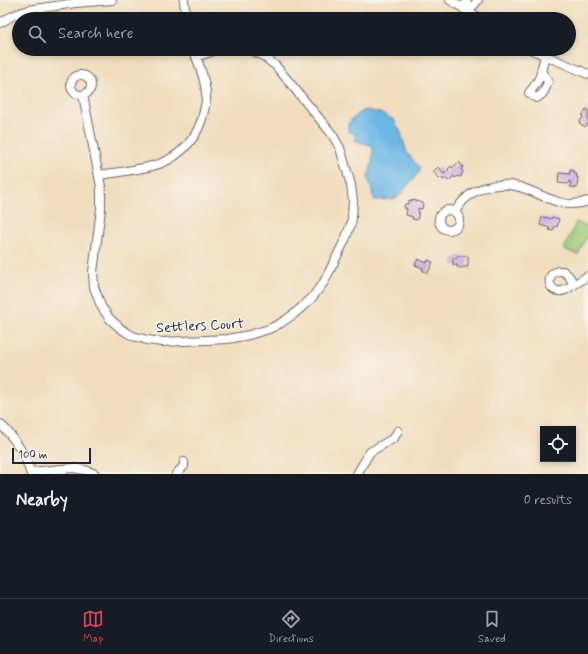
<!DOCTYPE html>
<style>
body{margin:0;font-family:Mynerve,sans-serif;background:#242831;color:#f1f3f6}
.controls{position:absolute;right:12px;bottom:12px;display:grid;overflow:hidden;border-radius:0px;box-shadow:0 2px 6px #0003}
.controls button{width:36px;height:36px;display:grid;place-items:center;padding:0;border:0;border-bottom:1px solid #363941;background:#171b24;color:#f1f3f6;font:20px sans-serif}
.scale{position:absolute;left:12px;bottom:10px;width:79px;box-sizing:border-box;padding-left:4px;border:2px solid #22223b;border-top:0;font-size:11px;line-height:14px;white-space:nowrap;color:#22223b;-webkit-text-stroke:3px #f7f3e8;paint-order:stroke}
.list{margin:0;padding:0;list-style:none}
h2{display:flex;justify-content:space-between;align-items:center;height:52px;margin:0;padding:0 16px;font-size:17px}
h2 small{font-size:13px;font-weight:400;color:#9ea1a6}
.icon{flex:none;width:22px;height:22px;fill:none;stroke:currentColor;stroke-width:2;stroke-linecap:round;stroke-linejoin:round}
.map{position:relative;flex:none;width:588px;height:474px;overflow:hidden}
.search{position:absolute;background:#171b24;box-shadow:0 2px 6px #0003;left:12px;right:12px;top:12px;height:44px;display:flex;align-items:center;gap:10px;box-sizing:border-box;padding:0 14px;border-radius:22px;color:#9ea1a6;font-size:15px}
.sheet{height:124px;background:#171b24}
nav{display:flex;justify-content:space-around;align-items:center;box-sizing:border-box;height:56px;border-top:1px solid #363941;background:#171b24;font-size:11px;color:#9ea1a6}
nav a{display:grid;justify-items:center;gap:2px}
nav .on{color:#d1495b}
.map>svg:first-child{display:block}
.green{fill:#9cc977;stroke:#5f7659}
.water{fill:#6cb7e5;stroke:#476c90}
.building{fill:#caa7dd}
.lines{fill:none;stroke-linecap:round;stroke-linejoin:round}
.minor-casing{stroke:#6a6368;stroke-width:10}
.minor{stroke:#fff;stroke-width:8}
.labels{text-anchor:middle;stroke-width:3;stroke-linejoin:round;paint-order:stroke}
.street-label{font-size:14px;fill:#22223b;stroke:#f7f3e8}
</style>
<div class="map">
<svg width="588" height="474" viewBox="0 0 588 474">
<rect width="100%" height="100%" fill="#f7f3e8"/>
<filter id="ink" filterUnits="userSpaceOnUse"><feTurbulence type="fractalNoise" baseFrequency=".025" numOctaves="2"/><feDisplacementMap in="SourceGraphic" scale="8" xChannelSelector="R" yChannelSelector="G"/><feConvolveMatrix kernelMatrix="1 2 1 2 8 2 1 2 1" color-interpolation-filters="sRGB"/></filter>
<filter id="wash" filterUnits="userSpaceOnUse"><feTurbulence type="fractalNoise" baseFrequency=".012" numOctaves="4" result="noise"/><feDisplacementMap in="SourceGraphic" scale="16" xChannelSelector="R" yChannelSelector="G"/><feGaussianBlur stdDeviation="0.9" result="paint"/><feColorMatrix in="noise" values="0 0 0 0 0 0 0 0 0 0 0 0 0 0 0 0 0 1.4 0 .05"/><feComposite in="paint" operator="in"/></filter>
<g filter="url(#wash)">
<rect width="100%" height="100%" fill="#f1ddbd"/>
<polygon class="green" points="576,222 588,227 588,233 578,255 564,249"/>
<path class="water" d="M366,110L380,113L394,120L401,133L407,153L419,167V172L398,197L394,199L376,200L374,199L368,177L372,164L373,146L356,141L354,133L348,132C347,121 356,113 366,110Z"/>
<g id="blocks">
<g class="building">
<polygon points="586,109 588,110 588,123 585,127 579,123 583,117 582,116"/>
<polygon points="459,162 463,167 461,169 463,172 461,175 462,176 460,177 458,176 455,178 454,176 448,181 446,178 443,180 441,177 439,179 433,171 439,167 444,174 449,170 448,169 451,166 452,168"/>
<polygon points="570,170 575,171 574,174 577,174 576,177 578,177 577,188 570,187 571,182 569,181 568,184 558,183 559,173 570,174"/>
<polygon points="409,200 413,201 413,200 423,203 422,209 418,208 418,210 419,211 417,220 412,219 413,217 406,215 407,209 406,209 407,208 404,208 405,204 408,204"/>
<polygon points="542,217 545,218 545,217 551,219 552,217 559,219 557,227 555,226 553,231 549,230 550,228 540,225"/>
<polygon points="457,256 468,256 468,267 463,267 462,268 460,268 459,267 457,267 457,265 453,265 453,258 457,258"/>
<polygon points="418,259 427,263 428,260 433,262 428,273 422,270 423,268 415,265"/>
</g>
</g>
</g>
<g filter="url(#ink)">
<use href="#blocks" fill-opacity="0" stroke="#6a6368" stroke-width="1"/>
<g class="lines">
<defs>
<g id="minor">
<polyline points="184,0 186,19"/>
<polyline points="450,0 481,19"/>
<polyline points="467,0 464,9 473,6 478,0"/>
<polyline points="0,23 14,15 29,10 75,3 112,0"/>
<polyline points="530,49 588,74"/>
<polyline points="196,57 219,49"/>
<path d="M541,71L548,81C546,88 544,95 536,98L529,93C533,88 538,82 540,76C542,69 543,62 545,56"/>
<circle cx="81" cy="85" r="10"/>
<polyline points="83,95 101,187 101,209 93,272 94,287 101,306 109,318 120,328 126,332 133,336 147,340 162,342 228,339 249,335 269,329 281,323 294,314 311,299 324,282 345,240 351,224 352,218 353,201 351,185 340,148 332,134 276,66 262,55 247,49"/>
<path d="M99,175C119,172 140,170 159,164C183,155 199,136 204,111C205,105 207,99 206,93C205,80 198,61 193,49"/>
<circle cx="449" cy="220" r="10"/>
<path d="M455,212C462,200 472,191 486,187C497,184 509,184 520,187C543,194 563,211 588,201"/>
<path d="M574,285L569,276L563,271C543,269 547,297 565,290L588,276"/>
<path d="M0,424C15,438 25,454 31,474"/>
<polyline points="30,472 73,468 85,470 95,474"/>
<polyline points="176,474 184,466 184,462"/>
<polyline points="357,474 370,452 394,438 398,431"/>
</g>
</defs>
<use href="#minor" class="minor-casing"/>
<use href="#minor" class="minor"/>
</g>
</g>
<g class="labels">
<g class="street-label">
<text transform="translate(200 325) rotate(-3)" y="5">Settlers Court</text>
</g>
</g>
</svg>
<div class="controls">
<button><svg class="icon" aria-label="locate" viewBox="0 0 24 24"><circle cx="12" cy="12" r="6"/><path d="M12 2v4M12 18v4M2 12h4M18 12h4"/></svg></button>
</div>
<div class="scale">100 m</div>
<div class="search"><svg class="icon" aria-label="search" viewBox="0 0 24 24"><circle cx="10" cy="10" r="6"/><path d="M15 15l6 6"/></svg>Search here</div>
</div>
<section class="sheet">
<h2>Nearby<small>0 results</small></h2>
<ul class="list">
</ul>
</section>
<nav>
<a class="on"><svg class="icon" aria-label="map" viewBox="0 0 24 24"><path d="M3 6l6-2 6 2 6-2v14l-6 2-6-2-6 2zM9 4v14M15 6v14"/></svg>Map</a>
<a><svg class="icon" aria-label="directions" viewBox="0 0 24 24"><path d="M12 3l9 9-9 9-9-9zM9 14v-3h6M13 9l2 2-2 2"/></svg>Directions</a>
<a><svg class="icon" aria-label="saved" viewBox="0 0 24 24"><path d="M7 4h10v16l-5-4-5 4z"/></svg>Saved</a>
</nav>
